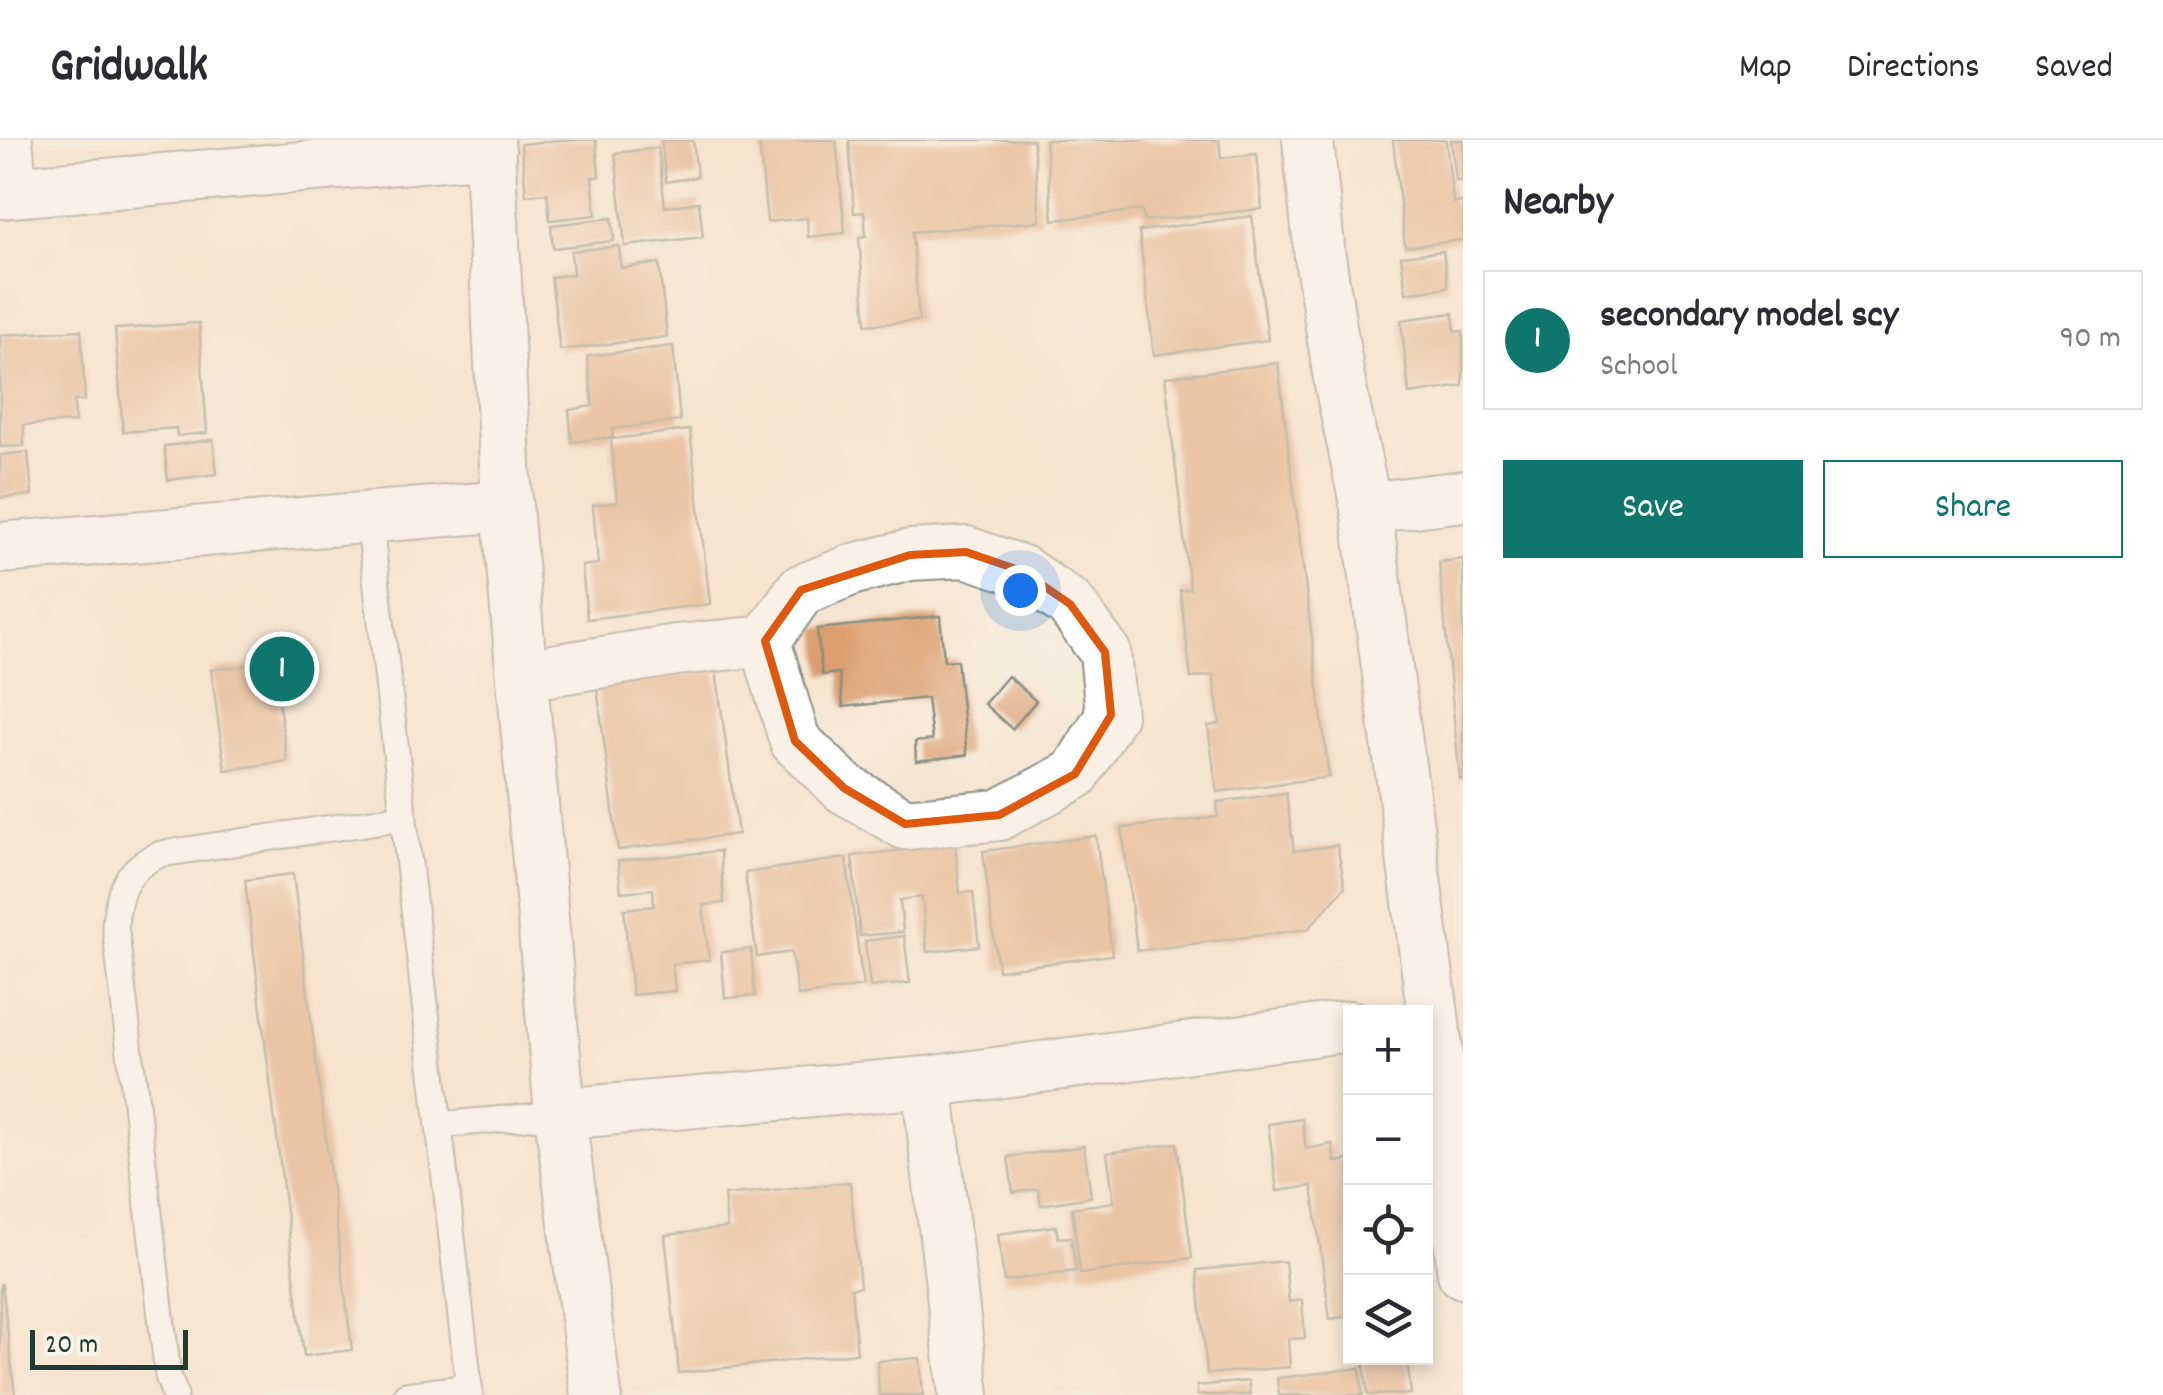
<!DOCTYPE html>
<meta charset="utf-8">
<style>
body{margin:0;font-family:Dekko,sans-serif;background:#f2f2f3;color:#2b2b33}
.controls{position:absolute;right:30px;bottom:30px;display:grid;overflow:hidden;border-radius:0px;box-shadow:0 5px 15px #0003}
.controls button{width:90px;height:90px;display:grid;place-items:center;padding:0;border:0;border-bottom:2px solid #e1e1e2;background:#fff;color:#2b2b33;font:50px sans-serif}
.scale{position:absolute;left:30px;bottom:25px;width:158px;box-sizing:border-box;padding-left:10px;border:5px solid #1f3d34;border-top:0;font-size:28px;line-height:35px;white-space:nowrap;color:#1f3d34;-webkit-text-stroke:8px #f7f3e8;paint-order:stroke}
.you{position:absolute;left:1020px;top:450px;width:35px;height:35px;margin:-25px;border:8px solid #fff;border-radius:50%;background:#1a73e8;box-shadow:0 0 0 15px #1a73e833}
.badge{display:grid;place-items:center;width:65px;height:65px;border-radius:50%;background:#0f766e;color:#fff;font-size:32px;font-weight:700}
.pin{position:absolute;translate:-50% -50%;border:5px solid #fff;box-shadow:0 2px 10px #0006}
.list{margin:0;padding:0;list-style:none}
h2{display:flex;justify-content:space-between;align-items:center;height:130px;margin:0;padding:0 40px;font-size:42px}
h2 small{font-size:32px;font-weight:400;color:#7c7c81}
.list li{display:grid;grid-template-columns:65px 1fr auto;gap:30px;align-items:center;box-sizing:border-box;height:140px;margin:0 20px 20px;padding:0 20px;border:2px solid #e1e1e2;border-radius:0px}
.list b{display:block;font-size:38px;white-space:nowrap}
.list p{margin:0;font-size:32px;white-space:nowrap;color:#7c7c81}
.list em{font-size:32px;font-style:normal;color:#7c7c81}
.actions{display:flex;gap:20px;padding:30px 40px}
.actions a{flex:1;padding:22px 0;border:2px solid #0f766e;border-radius:0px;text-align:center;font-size:35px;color:#0f766e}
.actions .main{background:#0f766e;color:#fff}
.icon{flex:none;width:55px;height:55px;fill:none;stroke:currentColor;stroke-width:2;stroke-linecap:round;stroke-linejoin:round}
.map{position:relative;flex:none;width:1463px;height:1255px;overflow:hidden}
header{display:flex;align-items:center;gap:60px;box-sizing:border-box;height:140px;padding:0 50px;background:#fff;border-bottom:2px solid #e1e1e2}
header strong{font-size:48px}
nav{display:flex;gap:55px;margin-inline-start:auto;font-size:35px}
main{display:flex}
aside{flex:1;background:#fff}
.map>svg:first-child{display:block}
.building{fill:#dc9e6e}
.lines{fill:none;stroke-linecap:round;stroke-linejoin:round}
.lane-casing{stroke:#8a9082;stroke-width:29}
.street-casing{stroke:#8a9082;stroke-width:54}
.lane{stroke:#fff;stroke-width:25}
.street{stroke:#fff;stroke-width:50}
.marked{fill:none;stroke:#de580e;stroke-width:8;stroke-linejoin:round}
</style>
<header>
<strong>Gridwalk</strong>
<nav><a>Map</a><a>Directions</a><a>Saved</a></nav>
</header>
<main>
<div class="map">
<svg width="1463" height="1255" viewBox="0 0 1463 1255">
<rect width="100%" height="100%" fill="#f7f3e8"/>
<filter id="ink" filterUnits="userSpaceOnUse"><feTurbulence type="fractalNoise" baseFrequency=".01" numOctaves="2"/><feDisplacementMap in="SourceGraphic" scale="20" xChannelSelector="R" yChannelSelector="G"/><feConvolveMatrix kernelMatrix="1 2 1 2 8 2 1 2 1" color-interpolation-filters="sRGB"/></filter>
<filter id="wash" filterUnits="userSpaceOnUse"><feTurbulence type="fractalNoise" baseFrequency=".0048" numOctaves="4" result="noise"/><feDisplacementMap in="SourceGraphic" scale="40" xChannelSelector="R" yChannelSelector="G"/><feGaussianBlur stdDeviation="2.25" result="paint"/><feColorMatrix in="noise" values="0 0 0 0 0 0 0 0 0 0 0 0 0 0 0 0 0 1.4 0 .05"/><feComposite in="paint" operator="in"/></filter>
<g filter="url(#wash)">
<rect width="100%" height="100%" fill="#f5e4cf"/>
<g id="blocks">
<g class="building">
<polygon points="559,0 596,0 599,37 592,37 596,75 550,80 547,53 526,55 521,4"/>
<polygon points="661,0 693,0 697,37 666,42"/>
<polygon points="759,0 836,0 845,93 808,97 807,78 767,82"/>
<polygon points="849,0 1033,0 1040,81 912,92 919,181 866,185 859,97 866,96 864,72 854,73"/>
<polygon points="1045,0 1219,0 1221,18 1257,14 1262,69 1144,81 1142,70 1053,80"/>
<polygon points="1393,0 1446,0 1453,63 1463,62 1463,100 1405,107"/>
<polygon points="1451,0 1463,0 1463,40 1456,41"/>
<polygon points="658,8 665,67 699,62 703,97 625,106 615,13"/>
<polygon points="1252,76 1268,200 1154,215 1139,91"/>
<polygon points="612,78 614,101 553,108 551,85"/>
<polygon points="619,106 621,128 659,123 667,197 560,210 551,137 573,134 571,111"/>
<polygon points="1443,111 1448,147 1406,153 1401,116"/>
<polygon points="1453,173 1455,192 1463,191 1463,246 1409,254 1401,180"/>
<polygon points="199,183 207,293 177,296 176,288 123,292 115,189"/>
<polygon points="81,190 85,260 74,261 75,282 24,285 24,306 0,307 0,195"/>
<polygon points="673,206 680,281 612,289 613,297 572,302 569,270 593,266 587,216"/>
<polygon points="1278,223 1329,637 1217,652 1208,586 1220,584 1213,535 1191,538 1180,450 1190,449 1165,237"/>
<polygon points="690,290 710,464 587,479 582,426 598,424 593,365 617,362 611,299"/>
<polygon points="213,300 217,334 168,340 164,306"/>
<polygon points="28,312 32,355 0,358 0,315"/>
<polygon points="1463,419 1463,639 1460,640 1439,422"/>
<polygon points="940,476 944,521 957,520 967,615 916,621 915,602 932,600 927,558 843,567 839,533 822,535 817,489"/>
<polygon points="273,522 287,621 225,630 211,530"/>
<polygon points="716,530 738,694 618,710 597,547"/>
<polygon points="1008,536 1036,561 1012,589 984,564"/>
<polygon points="1286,653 1294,711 1337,705 1345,747 1308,789 1137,811 1122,688 1218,677 1217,662"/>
<polygon points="1096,696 1112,815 998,830 983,711"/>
<polygon points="955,704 960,753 973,752 979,806 927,812 922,757 900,760 903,792 860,796 852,716"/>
<polygon points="720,711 724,763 703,765 709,820 672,824 675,851 632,855 624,769 654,766 653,749 621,752 618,721"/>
<polygon points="846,718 863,846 798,856 791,812 757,817 745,733"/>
<polygon points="293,734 352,1210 304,1216 245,740"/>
<polygon points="904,796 910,843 870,847 865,801"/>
<polygon points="751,809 755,856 725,858 721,812"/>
<polygon points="1302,979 1306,1009 1332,1004 1335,1022 1350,1020 1350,1176 1330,1179 1312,1046 1277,1051 1268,984"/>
<polygon points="1177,1003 1192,1118 1080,1134 1072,1068 1114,1062 1107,1013"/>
<polygon points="1084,1006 1091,1057 1041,1065 1038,1049 1013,1053 1008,1017"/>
<polygon points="850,1042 860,1147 851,1148 857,1213 679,1233 665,1095 727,1088 724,1055"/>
<polygon points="1056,1086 1058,1098 1071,1097 1076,1131 1004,1141 998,1094"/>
<polygon points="1285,1121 1289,1162 1302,1160 1305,1198 1288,1199 1290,1227 1207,1234 1197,1130"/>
<polygon points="0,1144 2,1144 15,1255 0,1255"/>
<polygon points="920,1218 923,1255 879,1255 877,1221"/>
<polygon points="1363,1218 1407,1218 1411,1254 1368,1255"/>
<polygon points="1360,1228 1363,1255 1279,1255 1277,1238"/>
<polygon points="1248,1241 1250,1255 1197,1255 1197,1246"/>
</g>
</g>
</g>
<g filter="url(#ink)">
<use href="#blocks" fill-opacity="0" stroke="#8a9082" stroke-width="2.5"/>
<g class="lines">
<defs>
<g id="lane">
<polyline points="369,377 470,1255"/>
<polyline points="439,985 560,974"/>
<path d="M175,1255L168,1236L115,785C118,750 127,727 161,714L404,677"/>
<polyline points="406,1255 469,1247"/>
</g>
<g id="street">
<polyline points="7,0 12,52"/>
<polyline points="489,0 507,366 560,974 596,1255"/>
<polyline points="1308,0 1320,117 1340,244 1366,368 1433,875 1463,1133"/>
<polyline points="0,53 490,11"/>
<polyline points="1366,368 1463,356"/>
<polyline points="0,408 507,366"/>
<polyline points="523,535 676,510 765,501 801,450 854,429 910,415 966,412 1022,431 1070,464 1105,512 1111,575 1075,634 999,675 905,684 844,648 795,601 765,501"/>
<polyline points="927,942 964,1255"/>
<polyline points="560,974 927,942 1350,886"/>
</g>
</defs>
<use href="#lane" class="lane-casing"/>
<use href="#street" class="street-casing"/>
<use href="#lane" class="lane"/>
<use href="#street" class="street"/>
</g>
</g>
<path d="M0 0H1463V1255H0ZM966,412L1022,431L1070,464L1105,512L1111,575L1075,634L999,675L905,684L844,648L795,601L765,501L801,450L910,415Z" fill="#f5e4cf" fill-opacity=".55" fill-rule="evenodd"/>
<path class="marked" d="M966,412L1022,431L1070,464L1105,512L1111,575L1075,634L999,675L905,684L844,648L795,601L765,501L801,450L910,415Z"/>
</svg>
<div class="controls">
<button>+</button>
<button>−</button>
<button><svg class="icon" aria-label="locate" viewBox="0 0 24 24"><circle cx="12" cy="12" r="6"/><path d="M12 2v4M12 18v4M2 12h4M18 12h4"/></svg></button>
<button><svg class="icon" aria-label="layers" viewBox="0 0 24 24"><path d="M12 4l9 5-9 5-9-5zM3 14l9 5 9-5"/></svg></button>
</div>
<div class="scale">20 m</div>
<div class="you"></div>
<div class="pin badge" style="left:282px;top:529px">1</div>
</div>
<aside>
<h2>Nearby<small></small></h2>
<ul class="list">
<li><span class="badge">1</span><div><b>secondary model scy</b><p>School</p></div><em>90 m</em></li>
</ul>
<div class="actions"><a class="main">Save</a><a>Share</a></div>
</aside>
</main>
